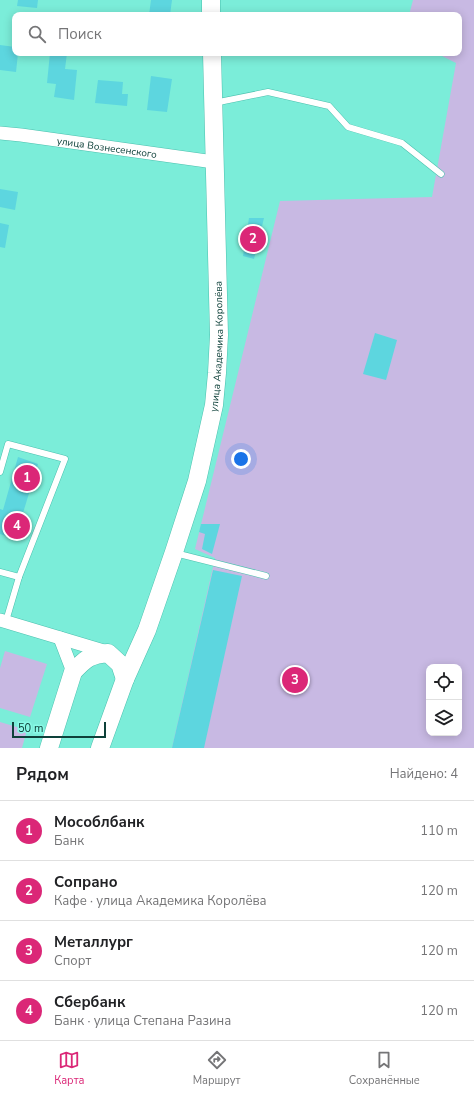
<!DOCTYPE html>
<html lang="ru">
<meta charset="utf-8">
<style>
body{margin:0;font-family:"Nunito Sans",sans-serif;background:#f2f2f2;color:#202124}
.controls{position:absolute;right:12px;bottom:12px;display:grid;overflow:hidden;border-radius:8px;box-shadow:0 2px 10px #0003}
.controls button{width:36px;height:36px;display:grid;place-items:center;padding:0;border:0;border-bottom:1px solid #e0e0e0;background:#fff;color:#202124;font:20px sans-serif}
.scale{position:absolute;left:12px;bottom:10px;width:94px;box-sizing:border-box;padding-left:4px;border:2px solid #0e413a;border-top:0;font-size:11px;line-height:14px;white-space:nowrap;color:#0e413a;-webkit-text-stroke:3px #88fae6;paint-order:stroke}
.you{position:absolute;left:241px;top:459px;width:14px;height:14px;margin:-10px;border:3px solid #fff;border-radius:50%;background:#1a73e8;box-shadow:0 0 0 6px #1a73e833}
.badge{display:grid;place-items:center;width:26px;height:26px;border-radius:50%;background:#db2777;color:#fff;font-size:13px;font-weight:700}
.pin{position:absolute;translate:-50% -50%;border:2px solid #fff;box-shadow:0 1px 4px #0006}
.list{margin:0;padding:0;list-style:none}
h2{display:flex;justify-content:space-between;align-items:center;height:52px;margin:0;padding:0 16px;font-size:17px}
h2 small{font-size:13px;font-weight:400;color:#757577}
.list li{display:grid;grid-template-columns:26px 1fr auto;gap:12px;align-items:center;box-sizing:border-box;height:60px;padding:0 16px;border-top:1px solid #e0e0e0}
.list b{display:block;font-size:15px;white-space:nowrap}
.list p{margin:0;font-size:13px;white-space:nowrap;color:#757577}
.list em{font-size:13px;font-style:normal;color:#757577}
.icon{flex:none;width:22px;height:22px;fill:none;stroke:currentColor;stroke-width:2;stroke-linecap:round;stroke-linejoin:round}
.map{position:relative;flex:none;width:474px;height:748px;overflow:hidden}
.search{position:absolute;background:#fff;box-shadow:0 2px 10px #0003;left:12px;right:12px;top:12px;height:44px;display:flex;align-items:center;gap:10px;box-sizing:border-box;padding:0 14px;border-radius:8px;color:#757577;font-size:15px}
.sheet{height:292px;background:#fff}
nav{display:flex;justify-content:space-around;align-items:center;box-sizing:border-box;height:56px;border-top:1px solid #e0e0e0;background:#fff;font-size:11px;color:#757577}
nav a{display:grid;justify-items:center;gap:2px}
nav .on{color:#db2777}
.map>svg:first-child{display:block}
.green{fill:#c8b9e3;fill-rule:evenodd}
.building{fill:#5dd6df}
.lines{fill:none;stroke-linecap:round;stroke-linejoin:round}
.lane-casing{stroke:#4bc0ae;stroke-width:7}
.street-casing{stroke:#4bc0ae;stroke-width:14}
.secondary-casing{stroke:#4bc0ae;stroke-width:19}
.lane{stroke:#fff;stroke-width:6}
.street{stroke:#fff;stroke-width:13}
.secondary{stroke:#fff;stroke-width:18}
.labels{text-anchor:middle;stroke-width:3.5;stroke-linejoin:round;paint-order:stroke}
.street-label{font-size:10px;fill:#0e413a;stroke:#88fae6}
</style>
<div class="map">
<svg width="474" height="748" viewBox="0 0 474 748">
<rect width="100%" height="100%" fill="#7bedd9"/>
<g class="green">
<path d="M413,0H474V748H172L215,558L195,549L280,201L432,197L456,63L436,53H459V15H409ZM429,667H459V733H429Z"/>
<polygon points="5,651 47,664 30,717 0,708 0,668"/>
<polygon points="0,722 27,730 22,748 0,748"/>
</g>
<g class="building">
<polygon points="18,0 38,0 37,8 17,6"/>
<polygon points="151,0 172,0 170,15 149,15"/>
<polygon points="0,45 15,47 15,53 18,53 16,72 0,70"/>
<polygon points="50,53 67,53 65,69 77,70 74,100 54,97 56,84 47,83"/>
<polygon points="151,76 172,79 167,112 147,110"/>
<polygon points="98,80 123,82 122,94 128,94 127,106 95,103"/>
<polygon points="0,189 18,192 15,210 0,207"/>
<polygon points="249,218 264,218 254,259 243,256"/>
<polygon points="0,223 9,225 5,248 0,247"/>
<polygon points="375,333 397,340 386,380 363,374"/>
<polygon points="18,457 38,464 15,539 0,534 0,509 3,510"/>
<polygon points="201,524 220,524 212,554 202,549 205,534 199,532"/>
<polygon points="213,570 242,576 204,748 172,748"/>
</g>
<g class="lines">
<defs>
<g id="lane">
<polyline points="214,103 268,92 329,106 348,127 402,143 441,174"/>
<polyline points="0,472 8,444 65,459 19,577 6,621"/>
<polyline points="175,553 266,576"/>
<polyline points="0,572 19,577"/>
</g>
<g id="street">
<path id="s1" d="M0,133L21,135L214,162"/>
<polyline points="0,620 107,652"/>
<polyline points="60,638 73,672"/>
</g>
<g id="secondary">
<polyline points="211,0 211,15"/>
<path d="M49,748L73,672C86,658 90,655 108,653L120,664L125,679"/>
<path id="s2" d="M100,748L125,679L147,630L174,552L197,481L214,405L217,373L219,335L212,53"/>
</g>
</defs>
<use href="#lane" class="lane-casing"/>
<use href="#street" class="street-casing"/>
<use href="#secondary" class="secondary-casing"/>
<use href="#lane" class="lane"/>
<use href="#street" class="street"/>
<use href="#secondary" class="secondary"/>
</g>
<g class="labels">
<g class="street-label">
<text dy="4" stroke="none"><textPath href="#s1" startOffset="108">улица Вознесенского</textPath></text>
<text dy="4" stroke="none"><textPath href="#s2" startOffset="421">улица Академика Королёва</textPath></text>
</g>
</g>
</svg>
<div class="controls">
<button><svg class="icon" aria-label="locate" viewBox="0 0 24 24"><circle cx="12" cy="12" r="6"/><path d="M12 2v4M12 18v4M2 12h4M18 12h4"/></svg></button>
<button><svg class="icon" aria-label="layers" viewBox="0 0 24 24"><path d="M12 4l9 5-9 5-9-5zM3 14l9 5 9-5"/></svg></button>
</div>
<div class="scale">50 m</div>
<div class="you"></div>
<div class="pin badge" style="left:27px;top:478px">1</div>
<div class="pin badge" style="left:253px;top:239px">2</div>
<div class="pin badge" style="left:295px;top:680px">3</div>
<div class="pin badge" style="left:17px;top:526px">4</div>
<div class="search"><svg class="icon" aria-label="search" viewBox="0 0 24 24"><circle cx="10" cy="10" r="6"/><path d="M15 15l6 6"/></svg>Поиск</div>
</div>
<section class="sheet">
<h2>Рядом<small>Найдено: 4</small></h2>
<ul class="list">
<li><span class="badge">1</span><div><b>Мособлбанк</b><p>Банк</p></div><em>110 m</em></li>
<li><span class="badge">2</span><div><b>Сопрано</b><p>Кафе · улица Академика Королёва</p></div><em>120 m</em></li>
<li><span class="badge">3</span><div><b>Металлург</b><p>Спорт</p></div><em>120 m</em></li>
<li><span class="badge">4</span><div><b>Сбербанк</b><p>Банк · улица Степана Разина</p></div><em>120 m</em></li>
</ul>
</section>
<nav>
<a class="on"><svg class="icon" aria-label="map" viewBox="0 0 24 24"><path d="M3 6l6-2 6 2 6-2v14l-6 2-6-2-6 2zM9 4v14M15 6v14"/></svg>Карта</a>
<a><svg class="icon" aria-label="directions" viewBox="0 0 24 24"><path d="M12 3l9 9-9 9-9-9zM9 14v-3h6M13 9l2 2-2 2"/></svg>Маршрут</a>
<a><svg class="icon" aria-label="saved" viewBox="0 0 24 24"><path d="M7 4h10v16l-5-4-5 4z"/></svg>Сохранённые</a>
</nav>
